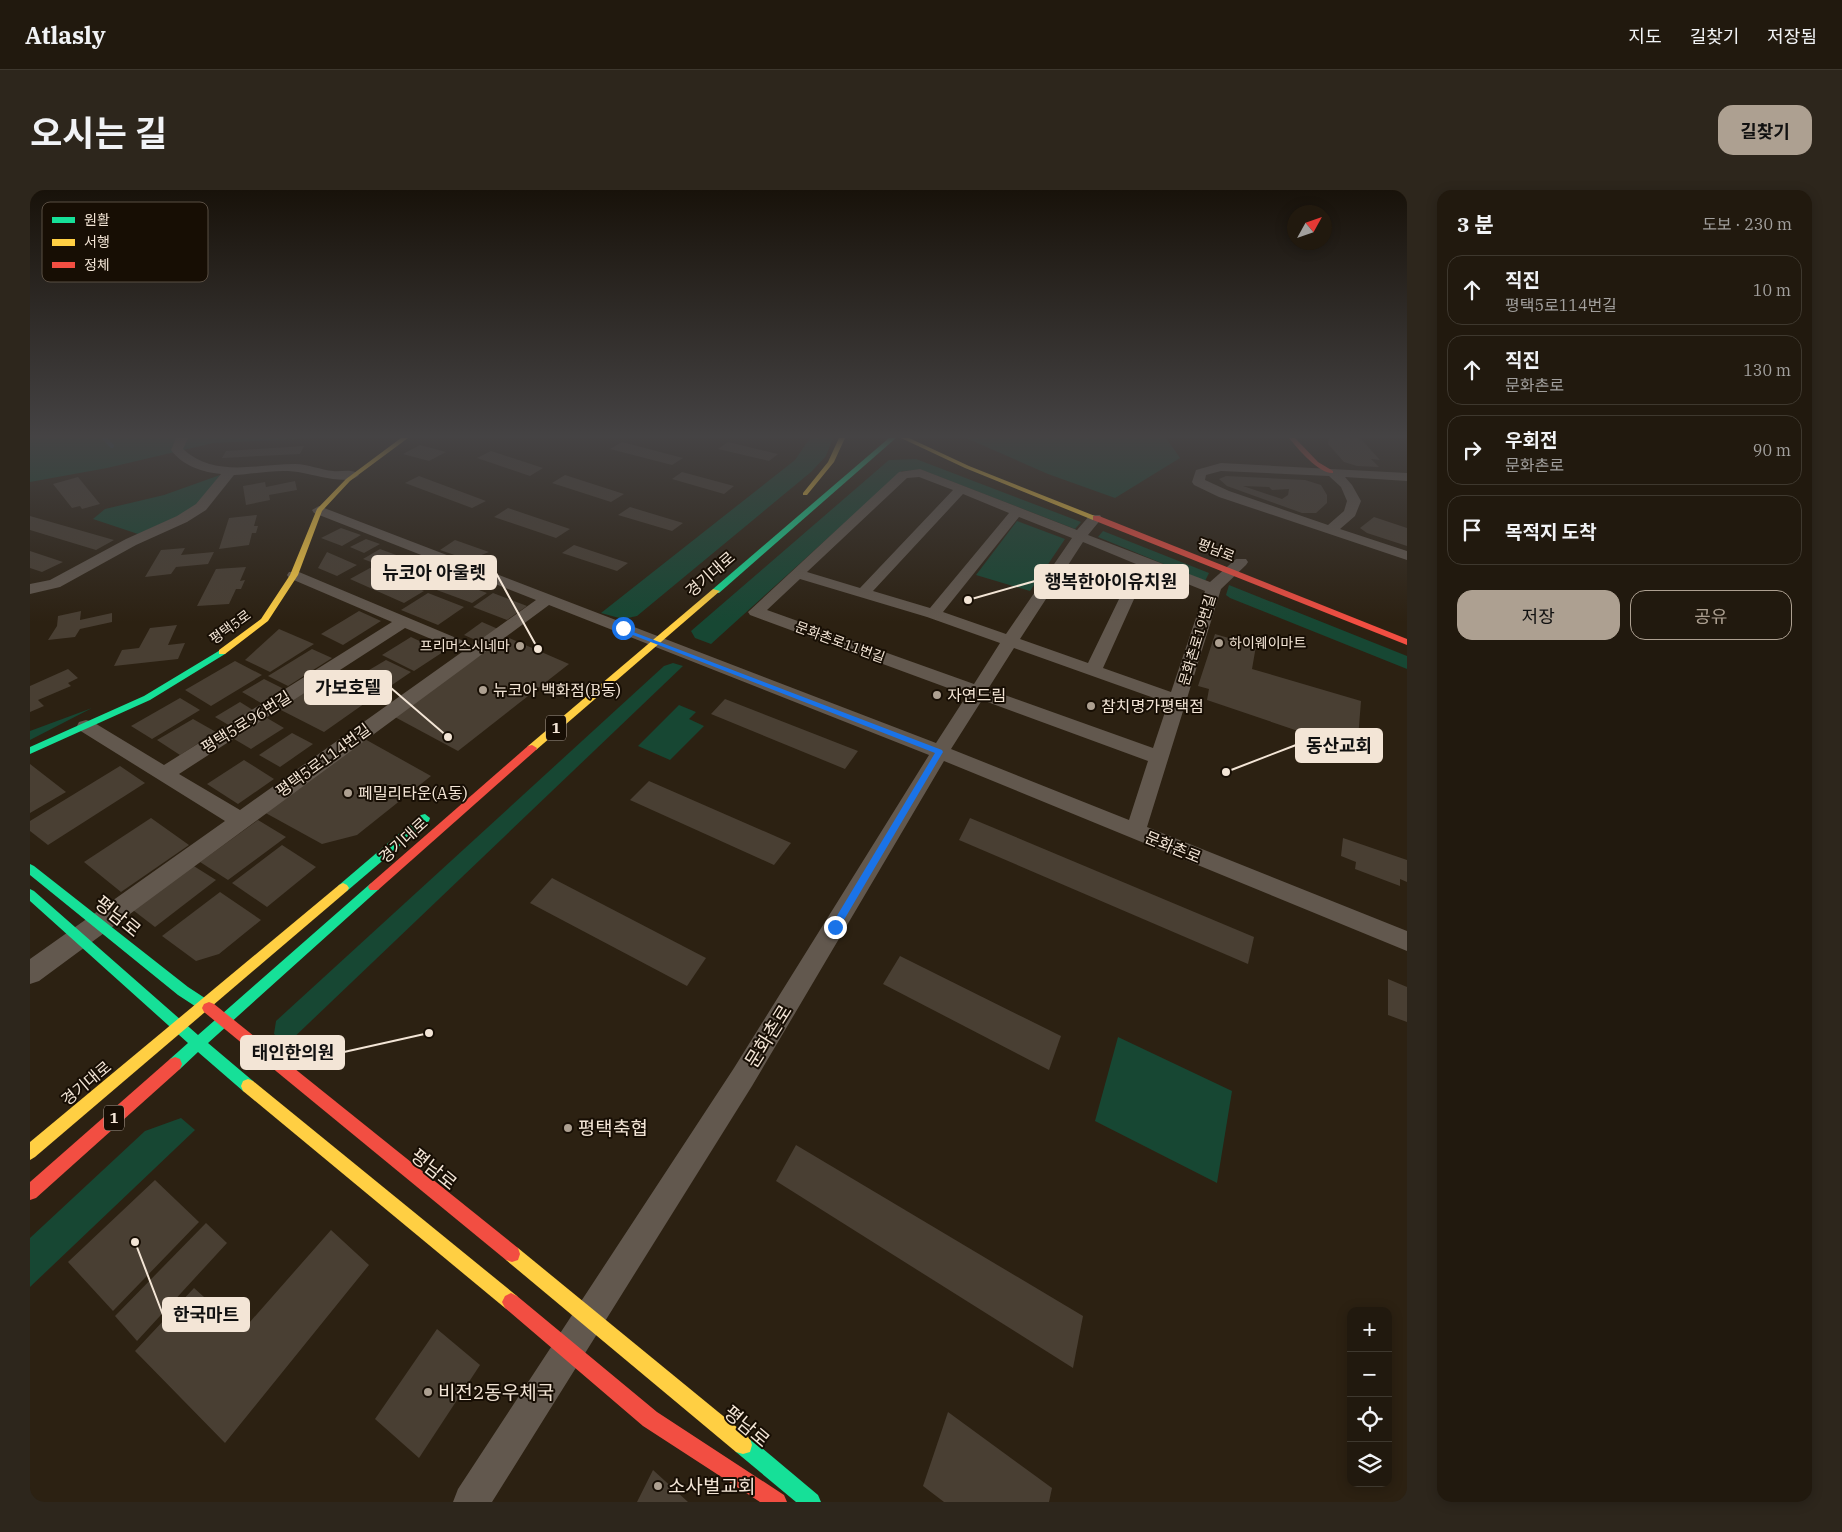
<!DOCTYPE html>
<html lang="ko">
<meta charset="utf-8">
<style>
body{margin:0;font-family:"IBM Plex Serif","Noto Sans KR",serif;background:#2d261c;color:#f1f3f6}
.controls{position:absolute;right:15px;bottom:15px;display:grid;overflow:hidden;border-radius:10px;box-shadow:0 2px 12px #0003}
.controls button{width:45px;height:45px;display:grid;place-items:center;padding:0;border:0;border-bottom:1px solid #3e382e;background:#21190e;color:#f1f3f6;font:25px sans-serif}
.compass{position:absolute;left:1257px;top:15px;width:45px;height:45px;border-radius:50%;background:#21190e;box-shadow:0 2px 12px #0003;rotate:50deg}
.stop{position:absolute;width:15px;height:15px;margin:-11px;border:4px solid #1a73e8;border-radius:50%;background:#fff}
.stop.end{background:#1a73e8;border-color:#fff;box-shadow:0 1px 5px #0008}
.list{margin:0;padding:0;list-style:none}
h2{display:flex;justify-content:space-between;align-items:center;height:65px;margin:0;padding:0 20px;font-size:21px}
h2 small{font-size:16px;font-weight:400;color:#a2a09e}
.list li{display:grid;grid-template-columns:32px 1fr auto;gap:15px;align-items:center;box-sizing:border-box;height:70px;margin:0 10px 10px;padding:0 10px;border:1px solid #3e382e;border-radius:15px}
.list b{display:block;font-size:19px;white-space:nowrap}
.list p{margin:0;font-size:16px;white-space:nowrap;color:#a2a09e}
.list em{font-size:16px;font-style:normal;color:#a2a09e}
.actions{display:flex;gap:10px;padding:15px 20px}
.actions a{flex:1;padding:11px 0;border:1px solid #ada091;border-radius:15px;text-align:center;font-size:18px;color:#ada091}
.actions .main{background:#ada091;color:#111}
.icon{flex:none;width:28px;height:28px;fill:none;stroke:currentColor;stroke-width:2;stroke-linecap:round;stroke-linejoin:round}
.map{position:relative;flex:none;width:1377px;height:1312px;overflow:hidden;border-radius:15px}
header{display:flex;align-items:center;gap:30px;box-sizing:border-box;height:70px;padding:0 25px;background:#21190e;border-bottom:1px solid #3e382e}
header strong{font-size:24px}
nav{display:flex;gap:28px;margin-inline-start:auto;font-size:18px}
.intro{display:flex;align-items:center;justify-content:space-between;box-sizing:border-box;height:120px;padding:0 30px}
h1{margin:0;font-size:35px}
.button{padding:12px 22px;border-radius:15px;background:#ada091;color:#111;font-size:18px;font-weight:700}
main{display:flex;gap:30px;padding:0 30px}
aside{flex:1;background:#21190e;border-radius:15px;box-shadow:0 2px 12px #0003}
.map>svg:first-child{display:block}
.green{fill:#174733}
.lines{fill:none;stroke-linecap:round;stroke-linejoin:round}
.stream{stroke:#1a5272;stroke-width:4}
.building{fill:#493f33;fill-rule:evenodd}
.street{fill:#62584e;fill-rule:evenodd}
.fast{fill:#16e098;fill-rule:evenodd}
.slow{fill:#ffcf43;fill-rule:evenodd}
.jam{fill:#f24e42;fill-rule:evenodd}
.route{fill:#1a73e8}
.poi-dot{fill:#ada091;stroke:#170e04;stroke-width:2}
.labels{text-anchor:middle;stroke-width:4;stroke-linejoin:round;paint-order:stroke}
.far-street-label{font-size:14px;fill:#f3e5d6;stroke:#170e04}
.far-poi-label{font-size:14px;fill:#f3e5d6;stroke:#170e04;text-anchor:start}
.shield{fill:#170e04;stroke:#b1a497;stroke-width:1}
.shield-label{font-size:15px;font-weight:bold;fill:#f3e5d6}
.street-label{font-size:16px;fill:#f3e5d6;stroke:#170e04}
.poi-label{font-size:16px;fill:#f3e5d6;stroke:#170e04;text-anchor:start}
.near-street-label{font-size:19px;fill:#f3e5d6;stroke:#170e04}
.near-poi-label{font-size:19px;fill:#f3e5d6;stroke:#170e04;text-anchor:start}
.key{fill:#170e04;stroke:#594e43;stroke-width:1}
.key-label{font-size:14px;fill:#f3e5d6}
.leader{fill:none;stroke:#f3e5d6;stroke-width:2}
.callout-dot{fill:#f3e5d6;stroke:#170e04;stroke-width:2}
.callout{fill:#f3e5d6;stroke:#f3e5d6;stroke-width:2}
.callout-label{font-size:18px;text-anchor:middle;font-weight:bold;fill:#111}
</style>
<header>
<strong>Atlasly</strong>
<nav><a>지도</a><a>길찾기</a><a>저장됨</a></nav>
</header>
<div class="intro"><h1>오시는 길</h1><a class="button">길찾기</a></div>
<main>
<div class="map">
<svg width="1377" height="1312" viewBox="0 0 1377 1312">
<rect width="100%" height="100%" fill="#2c2112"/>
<g class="green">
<polygon points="0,248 291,248 183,253 77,278 0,292"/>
<polygon points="780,248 803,248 796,266 781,282 607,426 593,429 571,423 765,270"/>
<polygon points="936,248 1136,248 1150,268 1085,308 1018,284"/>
<polygon points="886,269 1051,332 1045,339 892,280 872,281 681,454 665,448 661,441 859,270"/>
<polygon points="190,285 168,317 108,344 63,329 75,319 134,305"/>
<polygon points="987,331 1035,349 1000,401 946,385"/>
<polygon points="1073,341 1179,383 1175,391 1068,347"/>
<polygon points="1199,395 1377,466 1377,479 1200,408 1196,405"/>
<polygon points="643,473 653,476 257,854 244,844 246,831 634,476"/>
<polygon points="649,515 666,522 659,529 674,536 640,570 608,556"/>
<polygon points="62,518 0,550 0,541"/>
<polygon points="1088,847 1202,901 1187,993 1065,931"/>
<polygon points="151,928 165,940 0,1097 0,1048 115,941"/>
</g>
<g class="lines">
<polyline class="stream" points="74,248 82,256"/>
</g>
<g class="building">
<polygon points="1299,248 1330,248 1350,270 1341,269 1349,277 1327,276 1314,272 1298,254"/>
<polygon points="592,252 653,268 642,275 580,259"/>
<polygon points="698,252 748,264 739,271 688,259"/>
<polygon points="390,255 416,262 399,271 373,264"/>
<polygon points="274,256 270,264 192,268 196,261"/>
<polygon points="461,261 513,278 500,286 447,268"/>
<polygon points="652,282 704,296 694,304 642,289"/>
<polygon points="535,285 594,304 581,312 522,293"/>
<polygon points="389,286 456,311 442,318 375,293"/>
<path d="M1196,286L1275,290L1291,295L1297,305V313L1286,323H1272L1197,296L1189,289ZM1213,296L1239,297L1242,300L1259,299L1258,305L1252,309Z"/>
<polygon points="48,287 70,314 52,319 50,316 42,318 23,294"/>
<polygon points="265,291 267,300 239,305 240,310 216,315 213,296 235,292 236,297"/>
<polygon points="600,317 653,333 642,341 588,325"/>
<polygon points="478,318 540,339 526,348 464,327"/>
<polygon points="227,325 224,336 228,336 226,343 222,343 219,355 189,359 199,328"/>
<polygon points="0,326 84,350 66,360 0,340"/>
<polygon points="1344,327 1377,338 1377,356 1337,343 1330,338"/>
<polygon points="311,338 331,345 312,356 291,348"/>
<polygon points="336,349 350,354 334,363 320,357"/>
<polygon points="425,350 459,362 439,370 410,360"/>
<polygon points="544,355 598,373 587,381 532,363"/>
<polygon points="155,358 151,365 184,362 178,374 146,377 141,384 115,387 131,360"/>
<polygon points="350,359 377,369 360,379 333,369"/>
<polygon points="0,361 33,372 12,382 0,378"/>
<polygon points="297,362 327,375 307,386 288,378"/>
<polygon points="216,377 210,391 215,390 211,399 206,399 199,414 167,416 186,379"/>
<polygon points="340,378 394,401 374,413 320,389"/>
<polygon points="419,389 457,403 442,413 404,399"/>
<polygon points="398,403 434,417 408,435 371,420"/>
<polygon points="463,403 497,416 477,430 443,417"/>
<polygon points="51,421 50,430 82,423 82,432 50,439 45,447 18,450 27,436 28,426"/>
<polygon points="329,421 351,431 313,455 291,444"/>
<polygon points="452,432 468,439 450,452 434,445"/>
<polygon points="147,435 138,455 155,453 148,469 84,476 92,460 109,458 120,438"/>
<polygon points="249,439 284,454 240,482 215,470"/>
<polygon points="1185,444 1226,456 1222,479 1331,511 1327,561 1177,510 1179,499 1168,496"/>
<polygon points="381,447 413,462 384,481 352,465"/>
<polygon points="477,447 539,474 428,561 363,526"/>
<polygon points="282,459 302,468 258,496 238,486"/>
<polygon points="356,470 381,482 359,497 334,483"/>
<polygon points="205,471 232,485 181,516 155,500"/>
<polygon points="38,479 48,488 38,493 41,496 8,510 14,516 0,522 0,496"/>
<polygon points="301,482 348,504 294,542 247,518"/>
<polygon points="234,489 254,499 231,513 212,502"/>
<polygon points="150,508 170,520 122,549 101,536"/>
<polygon points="695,509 828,561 815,579 681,524"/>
<polygon points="210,512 226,522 202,537 185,527"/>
<polygon points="232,525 254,538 221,559 199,546"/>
<polygon points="163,529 186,542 150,565 127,550"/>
<polygon points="262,543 283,554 250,577 229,565"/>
<polygon points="333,548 401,586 327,645 292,654 232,621"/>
<polygon points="214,570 244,589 208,614 177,594"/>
<polygon points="0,574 36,602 0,623"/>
<polygon points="90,576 115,593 18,655 0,641 0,631"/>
<polygon points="619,591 761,653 744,675 600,610"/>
<polygon points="121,628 159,655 91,702 54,672"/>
<polygon points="940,628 1224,747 1218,774 929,650"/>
<polygon points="228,630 256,647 198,690 170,672"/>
<polygon points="1313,648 1377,670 1377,692 1370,689 1370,696 1325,679 1326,672 1311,666"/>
<polygon points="252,655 286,677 237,717 202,693"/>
<polygon points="159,673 186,690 125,737 99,717"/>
<polygon points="522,688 676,768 657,796 500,713"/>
<polygon points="190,702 231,730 189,764 166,771 132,746"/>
<polygon points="870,766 1031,846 1019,880 853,794"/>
<polygon points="1358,789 1377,797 1377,832 1358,825"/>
<polygon points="766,955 1053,1126 1043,1178 746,991"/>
<polygon points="125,990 169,1032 83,1121 38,1072"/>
<polygon points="176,1033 197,1053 107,1151 85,1126"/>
<polygon points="301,1040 339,1075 195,1253 105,1161 164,1098 212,1141"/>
<polygon points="407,1139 450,1175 389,1268 345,1229"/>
<polygon points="918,1222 1022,1298 1019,1312 914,1312 893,1296"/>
<polygon points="623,1280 658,1312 607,1312"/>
</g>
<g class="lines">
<g class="street">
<path d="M146,248H158L153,259C184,288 227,274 265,274C278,274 291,280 303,281C312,282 323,278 329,285C320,296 286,285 273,283C251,278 226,284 204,285L176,320L157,332L106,355L30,397L0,404V394L20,390L96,349L147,326L166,314L191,284C172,282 153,276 141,260Z"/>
<path d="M1191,273L1377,283V291L1315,287L1322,295L1331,311L1325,326L1310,339L1377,361V370L1189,307L1164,295L1162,292L1166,280ZM1191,281L1299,286L1311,297L1317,311L1314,321L1298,335L1199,301L1175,290L1176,285Z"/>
<path d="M890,279L1047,340L1060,325H1070L1072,328L1058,345L1180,392L1206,369H1216L1218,372L1216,375L1191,399L1117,637L1377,741V761L914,571L722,896L462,1312H423L428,1299L704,878L899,565L519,415L9,791L0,794V769L195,631L49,540L47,536L49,532L56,530L63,532L134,575L362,432L259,388L257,385L259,382H269L443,455L506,410L284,323L282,320L289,316L906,553L937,505L720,425L718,422L869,282ZM889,287L923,300L830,398L777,382L877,288ZM933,304L979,323L900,418L843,401ZM989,327L1042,348L976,444L913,422ZM1053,352L1106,374L1058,473L990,449ZM1118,378L1175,401L1141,502L1073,478ZM770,389L897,427L970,453L944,494L737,420ZM375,438L432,462L210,620L149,584ZM984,458L1138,513L1123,558L958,499ZM952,510L1118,571L1099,630L921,559Z"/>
</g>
<g class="fast">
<polygon points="859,248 866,248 689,403 683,403 683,399"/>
<polygon points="192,459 196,462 195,464 120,510 0,564 0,557 114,506"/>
<polygon points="395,624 400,628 399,631 317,701 309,701 307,698 309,695 391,625"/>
<polygon points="0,674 4,676 158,797 184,814 186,818 184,822 179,824 174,822 148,805 0,685"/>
<polygon points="344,692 348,694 350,697 348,700 178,853 223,891 225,896 223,901 218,903 213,901 168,862 150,879 145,881 140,879 138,874 140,869 158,853 0,711 0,699 4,701 168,845 340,694"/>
<polygon points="713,1246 720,1248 788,1305 791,1312 766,1312 706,1262 704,1255 706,1248"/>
</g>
<g class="slow">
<polygon points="371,248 378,248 320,291 292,321 268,385 238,431 195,464 189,464 189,460 231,429 260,385 287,319 316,289"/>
<polygon points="809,248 815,248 804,272 777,305 773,305 773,303 798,272"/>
<polygon points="871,248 879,248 939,276 1070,328 1063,330 935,278"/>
<polygon points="683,399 690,401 506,560 498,560 497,558 498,556"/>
<polygon points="313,693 317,695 319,698 317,701 5,967 0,970 0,952 309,695"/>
<polygon points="218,889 223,891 487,1106 490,1112 487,1118 481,1121 475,1118 213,901 211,896 213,891"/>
<polygon points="482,1056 488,1058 720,1248 722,1255 720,1262 713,1264 706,1262 476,1070 474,1064 476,1058"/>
</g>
<g class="jam">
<path d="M1259,248H1265L1288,272L1303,281V283C1289,284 1268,259 1259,248Z"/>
<polygon points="1063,326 1069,326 1377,449 1377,455 1063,330"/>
<polygon points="502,555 507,558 506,560 348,700 340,700 338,697 340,694 498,556"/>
<polygon points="179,812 184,814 488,1058 490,1064 488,1070 482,1072 476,1070 174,822 172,818 174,814"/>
<polygon points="145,867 150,869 152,874 150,879 6,1008 0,1010 0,992 140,869"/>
<polygon points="481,1103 487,1106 627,1222 754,1305 757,1312 730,1312 613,1236 475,1118 472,1112 475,1106"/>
</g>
</g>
<linearGradient id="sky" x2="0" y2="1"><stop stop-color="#18120a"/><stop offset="0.57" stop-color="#454344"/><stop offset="1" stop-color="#454344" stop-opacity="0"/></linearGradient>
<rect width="1377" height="432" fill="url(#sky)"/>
<polygon class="route" points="590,437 912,560 913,562 808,740 802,740 802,734 905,563 590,440"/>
<g class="poi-dot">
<circle cx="1189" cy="453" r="5"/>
<circle cx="490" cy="456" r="5"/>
<circle cx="453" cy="500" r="5"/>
<circle cx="907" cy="505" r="5"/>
<circle cx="1061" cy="516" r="5"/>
<circle cx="318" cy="603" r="5"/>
<circle cx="538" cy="938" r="5"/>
<circle cx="398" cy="1202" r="5"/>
<circle cx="628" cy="1296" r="5"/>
</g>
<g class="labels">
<g class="far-street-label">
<text transform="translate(1186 360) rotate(21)" y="5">평남로</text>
<text transform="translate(200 437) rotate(-36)" y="5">평택5로</text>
<text transform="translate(1167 450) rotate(-73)" y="5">문화촌로19번길</text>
<text transform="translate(810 452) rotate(20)" y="5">문화촌로11번길</text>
</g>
<g class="far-poi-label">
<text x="1199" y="458">하이웨이마트</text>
<text x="480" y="461" text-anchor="end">프리머스시네마</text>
</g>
<g class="shield">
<rect x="516" y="525.5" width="20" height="25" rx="4"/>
<rect x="74" y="915.5" width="20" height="25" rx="4"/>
</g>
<g class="shield-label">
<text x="526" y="543">1</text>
<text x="84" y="933">1</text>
</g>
<g class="street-label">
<text transform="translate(680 384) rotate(-41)" y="6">경기대로</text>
<text transform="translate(216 532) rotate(-32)" y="6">평택5로96번길</text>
<text transform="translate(293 570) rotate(-36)" y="6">평택5로114번길</text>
<text transform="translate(373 650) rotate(-42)" y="6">경기대로</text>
<text transform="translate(1143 657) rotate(22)" y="6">문화촌로</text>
<text transform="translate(56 893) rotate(-40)" y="6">경기대로</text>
</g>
<g class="poi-label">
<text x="463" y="506">뉴코아 백화점(B동)</text>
<text x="917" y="511">자연드림</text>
<text x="1071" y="522">참치명가평택점</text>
<text x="328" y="609">페밀리타운(A동)</text>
</g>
<g class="near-street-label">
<text transform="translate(88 726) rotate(39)" y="7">평남로</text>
<text transform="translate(738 846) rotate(-58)" y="7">문화촌로</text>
<text transform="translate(404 979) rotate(39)" y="7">평남로</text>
<text transform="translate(717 1236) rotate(40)" y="7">평남로</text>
</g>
<g class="near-poi-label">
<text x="548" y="945">평택축협</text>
<text x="408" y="1209">비전2동우체국</text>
<text x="638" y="1303">소사벌교회</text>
</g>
</g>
<rect x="12" y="12" width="166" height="80" rx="8" class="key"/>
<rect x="22" y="27" width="23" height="6" fill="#16e098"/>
<rect x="22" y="49" width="23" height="7" fill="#ffcf43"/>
<rect x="22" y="72" width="23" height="6" fill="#f24e42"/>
<g class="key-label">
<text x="54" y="35">원활</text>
<text x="54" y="57">서행</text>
<text x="54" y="80">정체</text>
</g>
<path class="leader" d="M508 459L466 383M938 410L1005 391M418 547L361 498M1196 582L1266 555M399 843L314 862M105 1052L133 1125"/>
<g class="callout-dot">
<circle cx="508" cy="459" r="5"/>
<circle cx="938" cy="410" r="5"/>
<circle cx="418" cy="547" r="5"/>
<circle cx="1196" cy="582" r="5"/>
<circle cx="399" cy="843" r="5"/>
<circle cx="105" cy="1052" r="5"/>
</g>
<g class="callout">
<rect x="342" y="366" width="124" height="33" rx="5"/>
<rect x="1005" y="375" width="153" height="33" rx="5"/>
<rect x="275" y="481" width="86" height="33" rx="5"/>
<rect x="1266" y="539" width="86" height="33" rx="5"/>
<rect x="211" y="846" width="103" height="33" rx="5"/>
<rect x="133" y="1108" width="86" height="33" rx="5"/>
</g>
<g class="callout-label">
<text x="404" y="389">뉴코아 아울렛</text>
<text x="1081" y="398">행복한아이유치원</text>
<text x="318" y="504">가보호텔</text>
<text x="1309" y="562">동산교회</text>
<text x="263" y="869">태인한의원</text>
<text x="176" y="1131">한국마트</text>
</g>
</svg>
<div class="controls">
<button>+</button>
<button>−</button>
<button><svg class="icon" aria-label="locate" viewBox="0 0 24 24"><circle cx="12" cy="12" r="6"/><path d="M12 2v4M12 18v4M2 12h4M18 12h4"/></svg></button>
<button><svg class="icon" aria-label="layers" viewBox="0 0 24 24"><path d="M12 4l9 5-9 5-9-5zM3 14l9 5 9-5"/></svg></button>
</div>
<svg class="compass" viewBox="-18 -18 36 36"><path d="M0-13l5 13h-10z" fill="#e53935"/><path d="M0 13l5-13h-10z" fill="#a2a09e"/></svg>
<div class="stop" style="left:593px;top:438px"></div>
<div class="stop end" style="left:805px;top:737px"></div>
</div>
<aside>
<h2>3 분<small>도보 · 230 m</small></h2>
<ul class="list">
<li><svg class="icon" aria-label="ahead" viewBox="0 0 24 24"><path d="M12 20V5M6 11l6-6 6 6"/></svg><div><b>직진</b><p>평택5로114번길</p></div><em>10 m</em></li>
<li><svg class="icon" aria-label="ahead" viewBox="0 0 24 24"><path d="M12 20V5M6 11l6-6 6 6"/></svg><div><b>직진</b><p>문화촌로</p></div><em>130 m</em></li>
<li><svg class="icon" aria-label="right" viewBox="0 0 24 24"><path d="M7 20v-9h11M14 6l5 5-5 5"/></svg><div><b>우회전</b><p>문화촌로</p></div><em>90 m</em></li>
<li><svg class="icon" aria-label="arrive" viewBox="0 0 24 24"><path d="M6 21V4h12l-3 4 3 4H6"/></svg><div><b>목적지 도착</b></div></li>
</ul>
<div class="actions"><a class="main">저장</a><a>공유</a></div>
</aside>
</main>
